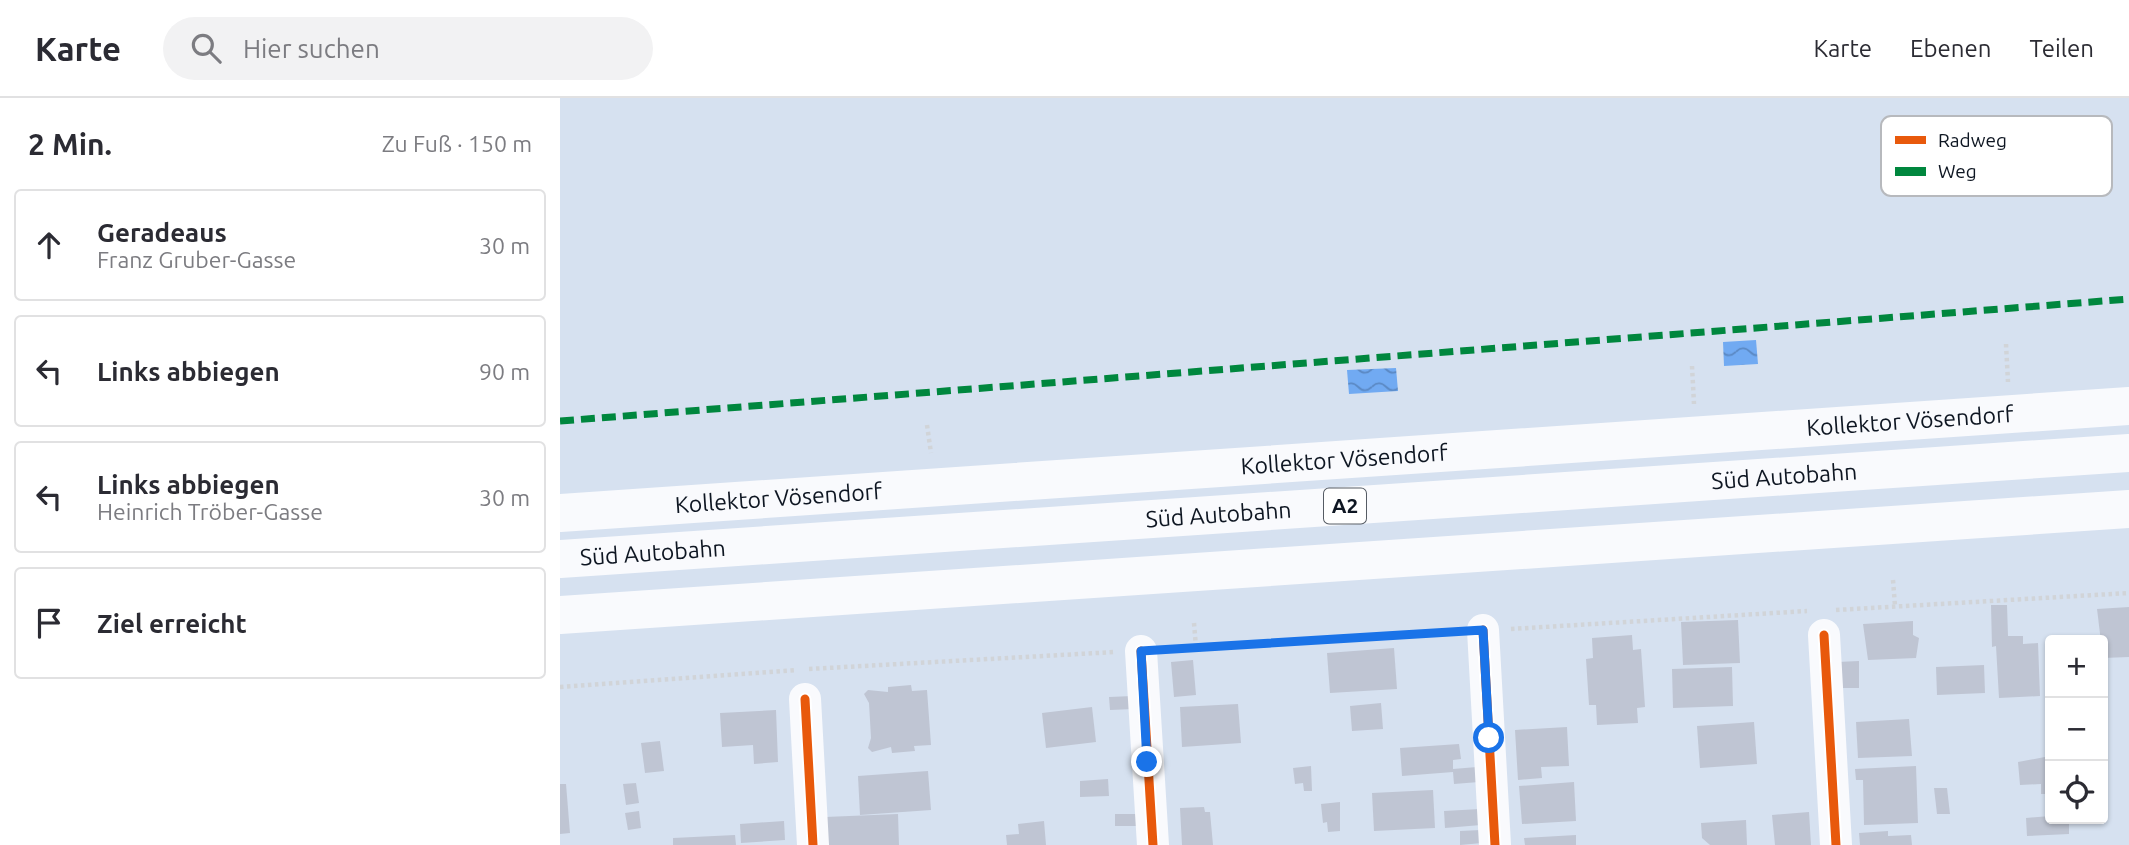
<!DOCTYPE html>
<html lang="de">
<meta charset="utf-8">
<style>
body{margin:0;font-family:Ubuntu,sans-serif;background:#f2f2f3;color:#2b2b33}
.controls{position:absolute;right:21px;bottom:21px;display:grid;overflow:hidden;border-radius:7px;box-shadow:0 2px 5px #0004}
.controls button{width:63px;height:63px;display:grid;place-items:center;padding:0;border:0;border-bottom:2px solid #e1e1e2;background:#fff;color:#2b2b33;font:35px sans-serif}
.stop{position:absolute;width:21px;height:21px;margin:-16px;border:5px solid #1a73e8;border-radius:50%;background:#fff}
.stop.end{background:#1a73e8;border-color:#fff;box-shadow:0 2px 7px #0008}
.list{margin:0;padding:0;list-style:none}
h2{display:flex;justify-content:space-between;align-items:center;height:91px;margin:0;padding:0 28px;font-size:30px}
h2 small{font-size:23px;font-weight:400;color:#7c7c81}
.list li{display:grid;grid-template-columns:46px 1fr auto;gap:21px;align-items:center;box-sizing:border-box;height:112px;margin:0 14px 14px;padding:0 14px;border:2px solid #e1e1e2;border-radius:7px}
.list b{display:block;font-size:26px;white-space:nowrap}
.list p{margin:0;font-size:23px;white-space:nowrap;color:#7c7c81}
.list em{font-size:23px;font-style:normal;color:#7c7c81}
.icon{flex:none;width:38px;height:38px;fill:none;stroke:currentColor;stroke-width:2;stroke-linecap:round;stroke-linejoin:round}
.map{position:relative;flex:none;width:1569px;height:747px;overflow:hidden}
header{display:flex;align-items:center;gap:42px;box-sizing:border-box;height:98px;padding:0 35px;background:#fff;border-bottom:2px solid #e1e1e2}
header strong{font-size:33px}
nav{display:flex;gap:38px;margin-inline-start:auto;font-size:24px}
.search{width:490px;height:63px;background:#f2f2f3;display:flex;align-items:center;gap:18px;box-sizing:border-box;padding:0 24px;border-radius:38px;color:#7c7c81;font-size:26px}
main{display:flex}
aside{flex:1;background:#fff}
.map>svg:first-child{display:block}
.water{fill:url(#water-waves)}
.building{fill:#bfc5d3}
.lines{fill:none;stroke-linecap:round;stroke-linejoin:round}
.path{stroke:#d1d4d8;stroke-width:4.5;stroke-dasharray:3.5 3.5;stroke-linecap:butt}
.street{stroke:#f9fafd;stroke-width:32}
.highway{stroke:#f9fafd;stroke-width:38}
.quiet{stroke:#00873e;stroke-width:7;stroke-dasharray:14 7;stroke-linecap:butt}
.cycleway-casing{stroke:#fff;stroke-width:13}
.cycleway{stroke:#e8590c;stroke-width:9}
.route{stroke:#1a73e8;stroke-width:9}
.labels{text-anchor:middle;stroke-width:5;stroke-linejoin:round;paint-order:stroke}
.shield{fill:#fff;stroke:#565c64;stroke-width:2}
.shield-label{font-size:21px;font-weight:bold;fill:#0e1622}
.street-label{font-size:23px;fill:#0e1622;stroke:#fff}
.key{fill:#fff;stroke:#b7b9bd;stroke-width:2}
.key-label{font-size:19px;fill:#0e1622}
</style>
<header>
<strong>Karte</strong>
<div class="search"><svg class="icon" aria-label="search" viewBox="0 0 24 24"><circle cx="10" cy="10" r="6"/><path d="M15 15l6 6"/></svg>Hier suchen</div>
<nav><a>Karte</a><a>Ebenen</a><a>Teilen</a></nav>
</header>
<main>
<aside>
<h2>2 Min.<small>Zu Fuß · 150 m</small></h2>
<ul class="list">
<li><svg class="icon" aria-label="ahead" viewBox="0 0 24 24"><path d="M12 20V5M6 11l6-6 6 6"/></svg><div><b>Geradeaus</b><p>Franz Gruber-Gasse</p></div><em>30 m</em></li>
<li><svg class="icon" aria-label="left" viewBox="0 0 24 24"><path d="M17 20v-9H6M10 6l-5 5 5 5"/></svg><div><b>Links abbiegen</b></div><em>90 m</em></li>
<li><svg class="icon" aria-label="left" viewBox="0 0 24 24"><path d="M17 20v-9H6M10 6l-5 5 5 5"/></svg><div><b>Links abbiegen</b><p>Heinrich Tröber-Gasse</p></div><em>30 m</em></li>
<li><svg class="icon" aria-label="arrive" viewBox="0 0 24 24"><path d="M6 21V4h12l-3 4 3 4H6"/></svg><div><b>Ziel erreicht</b></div></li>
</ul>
</aside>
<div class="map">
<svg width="1569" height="747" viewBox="0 0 1569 747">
<defs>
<pattern id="water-waves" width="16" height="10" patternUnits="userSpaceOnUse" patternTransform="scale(1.75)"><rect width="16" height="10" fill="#71aaf2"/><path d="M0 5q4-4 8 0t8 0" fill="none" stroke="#5b89c4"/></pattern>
</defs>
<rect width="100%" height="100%" fill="#d6e1f0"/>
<g class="water">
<polygon points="1196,242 1198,266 1164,268 1163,244"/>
<polygon points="836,270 838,293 789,296 787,272"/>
</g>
<g class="building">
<polygon points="1431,507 1447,507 1448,538 1463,538 1463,546 1478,545 1480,598 1439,600 1436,548 1432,549"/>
<polygon points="1569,509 1569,559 1543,560 1537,511"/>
<polygon points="1178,522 1180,565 1123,567 1121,524"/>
<polygon points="1353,523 1353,537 1359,540 1356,560 1308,562 1303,526"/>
<polygon points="1072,537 1073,552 1081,551 1085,609 1077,610 1078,625 1037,627 1036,607 1029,607 1026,561 1033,560 1032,540"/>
<polygon points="834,550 837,591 770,595 767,555"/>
<polygon points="633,562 636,597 614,599 611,564"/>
<polygon points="1299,563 1299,590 1281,590 1277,564"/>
<polygon points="1424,567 1425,595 1377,597 1376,569"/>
<polygon points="1172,569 1173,608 1113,610 1112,571"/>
<polygon points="351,587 352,593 367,592 371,647 354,648 355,653 332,655 331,649 312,654 308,650 311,640 309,605 304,596 308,592 328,594 328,589"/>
<polygon points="573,598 574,611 550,612 549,599"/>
<polygon points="821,605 823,631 792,633 790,608"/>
<polygon points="678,606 681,645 622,649 620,609"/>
<polygon points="532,609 536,644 486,650 482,615"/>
<polygon points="216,612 218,664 194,666 193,647 162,649 160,615"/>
<polygon points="1349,621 1352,658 1298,660 1296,624"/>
<polygon points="1194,624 1197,666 1140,670 1137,628"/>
<polygon points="1007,629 1009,668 981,669 982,680 958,682 955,632"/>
<polygon points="100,643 104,673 85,675 81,645"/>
<polygon points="899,646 901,661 893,662 893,671 917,669 919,684 894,686 893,674 842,678 840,650"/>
<polygon points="1490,658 1490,696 1481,696 1481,686 1460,687 1458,664"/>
<polygon points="751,668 752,693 744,693 743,685 735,686 733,670"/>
<polygon points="1356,668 1358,725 1304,727 1303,682 1296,682 1295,671"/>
<polygon points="368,673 371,712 300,717 298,678"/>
<polygon points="548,681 549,698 520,699 520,683"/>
<polygon points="1014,684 1016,723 962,726 959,688"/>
<polygon points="76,685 79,705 66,707 63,686"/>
<polygon points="0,686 6,686 10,735 0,736"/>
<polygon points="1374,690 1387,690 1390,716 1377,716"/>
<polygon points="873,692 875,730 814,733 812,695"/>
<polygon points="780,704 780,733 768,734 767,724 763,725 761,706"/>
<polygon points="644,709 645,714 650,714 653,747 622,747 620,710"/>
<polygon points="920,711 921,727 885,730 884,713"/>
<polygon points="79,713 81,730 68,732 65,715"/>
<polygon points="1249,714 1251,747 1215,747 1212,717"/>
<polygon points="338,716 339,747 266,747 265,719"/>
<rect x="555" y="716" width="25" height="12"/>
<polygon points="1490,718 1509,721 1509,736 1467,738 1466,720"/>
<polygon points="1186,722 1187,747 1150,747 1142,740 1141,725"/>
<polygon points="224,723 225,742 181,745 180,726"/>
<polygon points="484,723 486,747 447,747 446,737 459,736 458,726"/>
<polygon points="921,732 922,745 900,747 900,733"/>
<polygon points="1328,733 1328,738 1351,737 1352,747 1300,747 1299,735"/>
<polygon points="175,737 176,747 113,747 113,740"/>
<polygon points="1016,737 1016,747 965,747 964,740"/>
</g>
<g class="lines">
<g class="path">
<polyline points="1446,246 1448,284"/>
<polyline points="1132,268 1134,306"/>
<polyline points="367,327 371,355"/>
<polyline points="1333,482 1335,508"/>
<polyline points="1276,512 1569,495"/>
<polyline points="634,525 636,549"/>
<polyline points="951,531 1247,513"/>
<polyline points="609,551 897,534"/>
<polyline points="249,571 555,554"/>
<polyline points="0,589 237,572"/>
</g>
<g class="street">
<polyline points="923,532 935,747"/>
<polyline points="1264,537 1276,747"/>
<polyline points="581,553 593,747"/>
<polyline points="245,601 253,747"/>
</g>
<g class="highway">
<path id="s1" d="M0,415L1569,308"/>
<path id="s2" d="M0,461L1569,355"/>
<polyline points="0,517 1569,411"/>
</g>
<polyline class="quiet" points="0,323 1569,201"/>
<defs>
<g id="cycleway">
<polyline points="923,532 935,747"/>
<polyline points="1264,537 1276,747"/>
<polyline points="581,553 593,747"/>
<polyline points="245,601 253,747"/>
</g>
</defs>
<use href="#cycleway" class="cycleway-casing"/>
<use href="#cycleway" class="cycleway"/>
</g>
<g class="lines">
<polyline class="route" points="587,664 581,553 923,532 929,640"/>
</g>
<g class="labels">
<rect class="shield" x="764" y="390.5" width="42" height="35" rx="5"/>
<g class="shield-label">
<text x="785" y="415">A2</text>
</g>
<g class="street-label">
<text dy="8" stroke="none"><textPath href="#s1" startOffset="1353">Kollektor Vösendorf</textPath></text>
<text dy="8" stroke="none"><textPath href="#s1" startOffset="786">Kollektor Vösendorf</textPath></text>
<text dy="8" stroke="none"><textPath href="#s2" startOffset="1227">Süd Autobahn</textPath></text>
<text dy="8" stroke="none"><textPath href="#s1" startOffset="219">Kollektor Vösendorf</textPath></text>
<text dy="8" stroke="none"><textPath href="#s2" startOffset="660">Süd Autobahn</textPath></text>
<text dy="8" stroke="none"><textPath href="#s2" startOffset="93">Süd Autobahn</textPath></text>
</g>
</g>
<rect x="1321" y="18" width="231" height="80" rx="10" class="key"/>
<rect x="1335" y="38" width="31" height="8" fill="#e8590c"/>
<rect x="1335" y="69" width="31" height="9" fill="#00873e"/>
<g class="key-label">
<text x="1378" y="49">Radweg</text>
<text x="1378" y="80">Weg</text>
</g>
</svg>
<div class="controls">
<button>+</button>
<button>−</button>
<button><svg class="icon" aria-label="locate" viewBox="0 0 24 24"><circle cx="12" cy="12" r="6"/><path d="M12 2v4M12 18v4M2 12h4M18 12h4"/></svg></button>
</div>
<div class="stop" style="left:929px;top:640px"></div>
<div class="stop end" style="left:587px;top:664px"></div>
</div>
</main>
